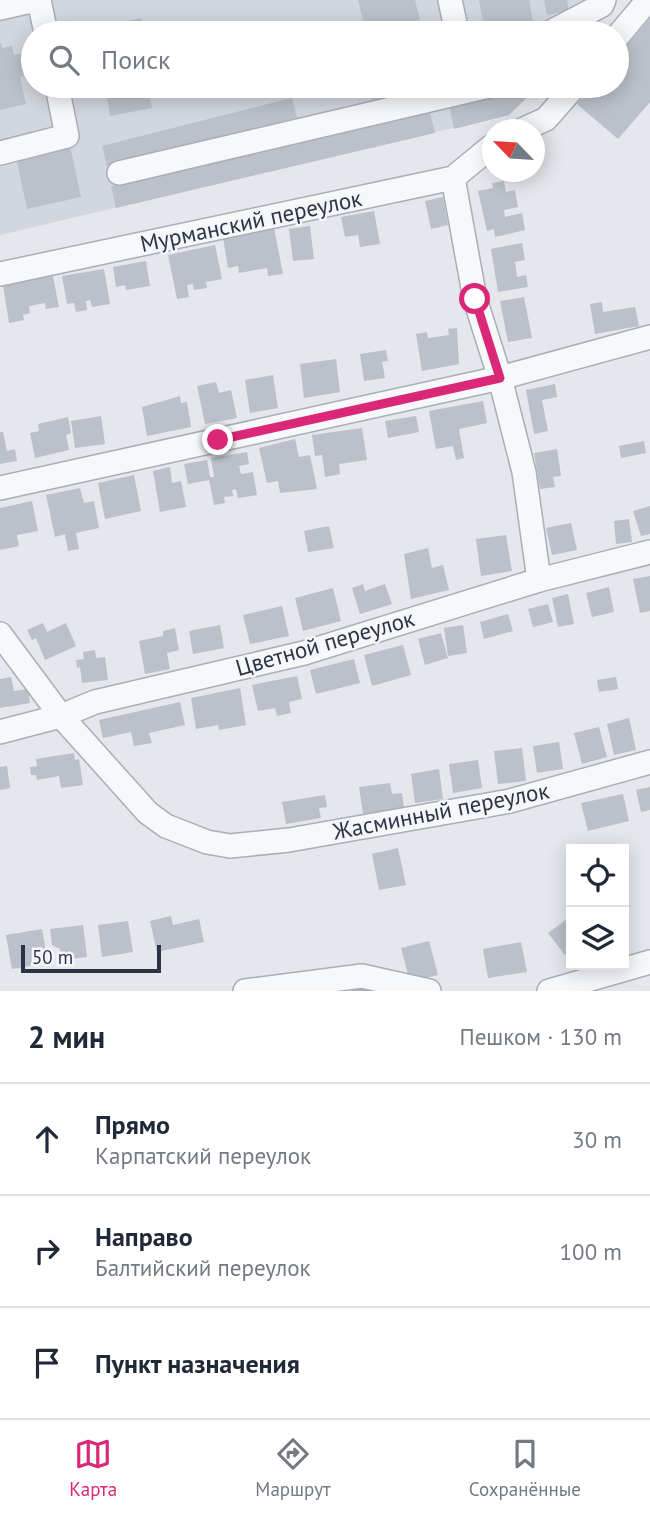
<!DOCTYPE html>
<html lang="ru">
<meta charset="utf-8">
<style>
body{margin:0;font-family:"PT Sans",sans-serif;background:#f6f6f7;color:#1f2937}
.controls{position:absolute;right:21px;bottom:21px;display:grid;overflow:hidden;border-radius:0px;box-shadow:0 4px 18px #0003}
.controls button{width:63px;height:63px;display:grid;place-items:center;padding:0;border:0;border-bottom:2px solid #e0e1e3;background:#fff;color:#1f2937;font:35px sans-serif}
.compass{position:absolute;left:482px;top:119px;width:63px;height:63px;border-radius:50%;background:#fff;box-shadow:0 4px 18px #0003;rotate:295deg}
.scale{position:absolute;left:21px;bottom:18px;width:140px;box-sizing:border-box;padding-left:7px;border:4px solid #2b3445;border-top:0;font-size:19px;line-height:24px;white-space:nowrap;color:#2b3445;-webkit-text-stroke:5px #f4f6f9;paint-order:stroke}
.stop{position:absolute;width:21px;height:21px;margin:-16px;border:5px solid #db2777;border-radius:50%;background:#fff}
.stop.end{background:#db2777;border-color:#fff;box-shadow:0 2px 7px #0008}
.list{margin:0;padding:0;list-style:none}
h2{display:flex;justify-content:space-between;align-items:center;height:91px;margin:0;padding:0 28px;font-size:30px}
h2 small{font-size:23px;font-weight:400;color:#747a83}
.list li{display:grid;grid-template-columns:46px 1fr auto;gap:21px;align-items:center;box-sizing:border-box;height:112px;padding:0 28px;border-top:2px solid #e0e1e3}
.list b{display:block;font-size:26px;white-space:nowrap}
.list p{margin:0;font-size:23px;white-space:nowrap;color:#747a83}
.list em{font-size:23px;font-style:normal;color:#747a83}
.icon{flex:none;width:38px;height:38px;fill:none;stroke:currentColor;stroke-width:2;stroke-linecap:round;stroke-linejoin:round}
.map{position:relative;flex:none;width:650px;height:991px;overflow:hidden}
.search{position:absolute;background:#fff;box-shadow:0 4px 18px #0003;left:21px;right:21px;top:21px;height:77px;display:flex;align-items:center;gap:18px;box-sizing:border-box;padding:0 24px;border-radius:38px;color:#747a83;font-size:26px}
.sheet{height:427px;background:#fff}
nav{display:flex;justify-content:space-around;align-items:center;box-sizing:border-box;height:98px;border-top:2px solid #e0e1e3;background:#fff;font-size:19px;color:#747a83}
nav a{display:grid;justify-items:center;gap:4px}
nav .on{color:#db2777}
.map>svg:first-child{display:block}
.built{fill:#d2d6de}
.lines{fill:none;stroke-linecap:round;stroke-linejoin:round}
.stream{stroke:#9fb4cc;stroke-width:5}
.building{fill:#bbc0ca}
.minor-casing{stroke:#a9aeb7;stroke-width:26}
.minor{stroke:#f7f8fa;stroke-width:23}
.route{stroke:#db2777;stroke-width:9}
.labels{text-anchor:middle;stroke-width:5;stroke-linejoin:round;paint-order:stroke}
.street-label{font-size:23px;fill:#2b3445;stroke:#f4f6f9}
</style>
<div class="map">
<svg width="650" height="991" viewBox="0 0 650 991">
<rect width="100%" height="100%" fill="#e4e7ec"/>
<polygon class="built" points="0,0 617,0 590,33 33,33 33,86 539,86 508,115 0,235"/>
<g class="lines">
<polyline class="stream" points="355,991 373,989"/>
</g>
<g class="building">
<polygon points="358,0 415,0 420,20 366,33"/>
<polygon points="479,0 529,0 535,33 485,33"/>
<polygon points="544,0 567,0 569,11 547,15"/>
<polygon points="141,18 144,33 126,33 123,22"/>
<polygon points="650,18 650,102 618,139 577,104 593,86 617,86 617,57"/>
<polygon points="0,42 3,48 12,46 14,55 33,51 33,74 20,77 26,104 0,110"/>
<polygon points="105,86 129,86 129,89 148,86 152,108 110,116"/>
<polygon points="368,86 429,86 429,87 371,100"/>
<polygon points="509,86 539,86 509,115 454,129 450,108 498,96"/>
<polygon points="292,98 297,118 107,166 102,146"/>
<polygon points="430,112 435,133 116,208 111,186"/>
<polygon points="70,146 81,197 27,209 16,157"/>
<polygon points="504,181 506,192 515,190 518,207 504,210 505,217 522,213 525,230 495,237 494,229 487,231 478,191 493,188 492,183"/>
<polygon points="443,197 448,225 431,229 425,201"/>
<polygon points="374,211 380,244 360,247 358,235 345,237 341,217"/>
<polygon points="310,226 314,259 293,261 289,229"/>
<polygon points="274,228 283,274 268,276 267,268 239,273 238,266 228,268 223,238"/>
<polygon points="522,243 525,260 515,262 517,277 526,275 528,287 498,292 491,249"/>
<polygon points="215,245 222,279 206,282 207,288 194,290 193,284 187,285 189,297 177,299 168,255"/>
<polygon points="146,261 150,286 126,290 125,285 116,287 113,267"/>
<polygon points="104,269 110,304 92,307 90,300 86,301 87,310 76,312 74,303 67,304 62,276"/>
<polygon points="53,276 59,307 46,309 45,303 29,306 30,313 23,315 24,320 9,323 3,285"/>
<polygon points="524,297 532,338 508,342 500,301"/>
<polygon points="602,302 603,312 635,307 639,326 595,334 590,304"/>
<polygon points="457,328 459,364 422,371 416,334 427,332 428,338 449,335 448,329"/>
<polygon points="386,350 388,361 382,362 385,378 364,381 360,354"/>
<polygon points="336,359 340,392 304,398 300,364"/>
<polygon points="273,375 278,408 250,413 245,380"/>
<polygon points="216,382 219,393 231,390 237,418 205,424 197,386"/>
<polygon points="555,384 557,397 542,400 548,431 534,434 526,390"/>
<polygon points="180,396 181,403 187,402 191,427 147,436 142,407"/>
<polygon points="483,401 487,423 459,429 464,458 456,460 453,446 436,449 429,411"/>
<polygon points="101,416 105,444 75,448 71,421"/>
<polygon points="416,416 419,432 388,438 385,421"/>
<polygon points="68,417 71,433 66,435 69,450 35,458 30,433 39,431 38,424"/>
<polygon points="362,428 367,460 339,464 340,474 325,477 322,455 315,456 312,435"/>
<polygon points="0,432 3,432 7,451 15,449 17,461 0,464"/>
<polygon points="295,439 299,457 310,455 317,489 280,493 278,481 267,483 259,448"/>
<polygon points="644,441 646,453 621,458 619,446"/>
<polygon points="557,449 561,476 553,477 555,487 540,489 534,453"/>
<polygon points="247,452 249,464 239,466 241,474 253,472 257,495 238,498 236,489 232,490 233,496 224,497 225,503 214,505 209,480 188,484 184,464 207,460 210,477 214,477 211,458"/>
<polygon points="170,467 172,483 181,481 186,507 160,512 153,471"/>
<polygon points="134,475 141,511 105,519 98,483"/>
<polygon points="80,488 84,503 94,501 99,528 76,533 79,549 68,551 65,534 55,537 46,495"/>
<polygon points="32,501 38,531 17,535 19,546 0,550 0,508"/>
<polygon points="650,506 650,534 641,536 633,511"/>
<polygon points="629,519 632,542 616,544 614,521"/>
<polygon points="571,523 577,550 552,555 546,528"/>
<polygon points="329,526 334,548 308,552 304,531"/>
<polygon points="506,535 512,571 481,576 476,539"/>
<polygon points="428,548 432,568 443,565 449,590 411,599 404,554"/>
<polygon points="650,576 650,611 640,613 633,579"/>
<polygon points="363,584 365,591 385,584 392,604 360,614 352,588"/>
<polygon points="609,587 614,612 592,617 586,593"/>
<polygon points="333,588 341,621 303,631 295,598"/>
<polygon points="568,594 574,624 558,627 552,598"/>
<polygon points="548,604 553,622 533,627 528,609"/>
<polygon points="282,606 289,636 250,644 243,615"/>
<polygon points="508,614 513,631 484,639 480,622"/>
<polygon points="43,623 47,632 66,623 76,646 45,660 36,638 32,640 27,630"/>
<polygon points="220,625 224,648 193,654 189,631"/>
<polygon points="463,625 467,653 448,656 444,628"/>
<polygon points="175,628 179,650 167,653 170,669 145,674 139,641 163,636 163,631"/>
<polygon points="441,633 448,658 425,665 418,639"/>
<polygon points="403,645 411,675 372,686 364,655"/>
<polygon points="95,650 96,658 105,657 108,680 82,683 80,667 77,668 76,660 84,659 83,652"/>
<polygon points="354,659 360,683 316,694 310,670"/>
<polygon points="297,676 302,699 289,702 291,713 277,716 275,708 258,711 252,685"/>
<polygon points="11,677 14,691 28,689 30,703 0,708 0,679"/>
<polygon points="616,677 618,689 599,692 597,680"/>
<polygon points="240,688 246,725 219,730 218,725 196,729 191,698"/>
<polygon points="180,702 185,725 149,733 152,743 134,746 131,732 103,738 99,720"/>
<polygon points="629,718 636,750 614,755 607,724"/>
<polygon points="599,727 607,757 582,764 574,733"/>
<polygon points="559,742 563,769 537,773 533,746"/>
<polygon points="522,748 526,781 498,784 494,751"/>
<polygon points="74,753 75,760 79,759 83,785 61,788 59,776 37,780 36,775 31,775 30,767 37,766 36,759"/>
<polygon points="478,760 482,788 453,793 449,764"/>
<polygon points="7,766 10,788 0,790 0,767"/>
<polygon points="439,769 443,799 415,803 411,774"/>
<polygon points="390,783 392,794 402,793 404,808 363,814 359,787"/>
<polygon points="650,787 650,810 641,812 636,790"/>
<polygon points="623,794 629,821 588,831 581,803"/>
<polygon points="325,795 327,807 319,808 321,818 286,824 282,802"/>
<polygon points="398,848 406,885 379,890 372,854"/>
<polygon points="171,916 173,925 199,919 204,942 157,952 150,921"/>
<polygon points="571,916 571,950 565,955 548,933"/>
<polygon points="128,921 133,952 102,957 98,925"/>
<polygon points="83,925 87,957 61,960 60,949 52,945 50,929"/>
<polygon points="42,929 48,963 12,969 6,935"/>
<polygon points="429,941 438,975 410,982 401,948"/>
<polygon points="521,942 527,972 488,978 483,949"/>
</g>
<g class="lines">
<defs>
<g id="minor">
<polyline points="39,0 46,33"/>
<polyline points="450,0 457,33"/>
<polyline points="0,8 36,0"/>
<polyline points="549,33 602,5 604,0"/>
<polyline points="617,37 648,0"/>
<polyline points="522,130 546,119 575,86"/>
<polyline points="0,153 67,136 57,86"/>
<polyline points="119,173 489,86"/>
<polyline points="453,178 475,299 500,378 524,472 539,580"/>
<polyline points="0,274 453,178 492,146"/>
<polyline points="0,488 500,378 650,337"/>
<polyline points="0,634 61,716 148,813 166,826 207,842 230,846 289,840 510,801 650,762"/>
<polyline points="0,732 61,716 95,702 304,653 539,580 650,552"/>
<polyline points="245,991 362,976 429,991"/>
<polyline points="549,991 650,962"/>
</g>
</defs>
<use href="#minor" class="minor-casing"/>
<use href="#minor" class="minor"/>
</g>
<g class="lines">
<polyline class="route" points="218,440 500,378 475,299"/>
</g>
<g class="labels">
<g class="street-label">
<text transform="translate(251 221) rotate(-12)" y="8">Мурманский переулок</text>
<text transform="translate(325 643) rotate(-16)" y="8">Цветной переулок</text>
<text transform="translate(441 811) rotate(-11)" y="8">Жасминный переулок</text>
</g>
</g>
</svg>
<div class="controls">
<button><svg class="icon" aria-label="locate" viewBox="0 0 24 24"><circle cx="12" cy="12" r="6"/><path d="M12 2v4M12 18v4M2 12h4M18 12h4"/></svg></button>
<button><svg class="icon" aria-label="layers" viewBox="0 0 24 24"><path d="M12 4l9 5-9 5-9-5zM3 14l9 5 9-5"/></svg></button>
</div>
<svg class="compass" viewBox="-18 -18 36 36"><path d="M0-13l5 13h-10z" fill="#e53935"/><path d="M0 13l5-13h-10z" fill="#747a83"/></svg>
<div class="scale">50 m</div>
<div class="stop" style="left:475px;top:299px"></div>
<div class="stop end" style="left:218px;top:440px"></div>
<div class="search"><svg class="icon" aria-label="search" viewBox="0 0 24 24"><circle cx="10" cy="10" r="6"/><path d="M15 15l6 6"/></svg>Поиск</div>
</div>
<section class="sheet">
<h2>2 мин<small>Пешком · 130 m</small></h2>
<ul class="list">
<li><svg class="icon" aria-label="ahead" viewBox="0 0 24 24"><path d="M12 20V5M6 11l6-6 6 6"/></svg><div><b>Прямо</b><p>Карпатский переулок</p></div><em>30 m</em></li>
<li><svg class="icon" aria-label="right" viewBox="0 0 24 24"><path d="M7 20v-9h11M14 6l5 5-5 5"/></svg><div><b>Направо</b><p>Балтийский переулок</p></div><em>100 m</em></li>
<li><svg class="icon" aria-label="arrive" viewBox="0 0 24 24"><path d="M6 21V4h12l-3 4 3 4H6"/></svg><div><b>Пункт назначения</b></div></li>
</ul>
</section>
<nav>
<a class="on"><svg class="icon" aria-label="map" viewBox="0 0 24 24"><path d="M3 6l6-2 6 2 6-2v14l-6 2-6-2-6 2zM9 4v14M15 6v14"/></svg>Карта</a>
<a><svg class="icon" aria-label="directions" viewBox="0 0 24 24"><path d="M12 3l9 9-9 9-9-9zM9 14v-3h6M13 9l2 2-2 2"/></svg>Маршрут</a>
<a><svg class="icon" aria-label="saved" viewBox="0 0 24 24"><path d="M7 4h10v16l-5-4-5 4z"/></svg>Сохранённые</a>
</nav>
